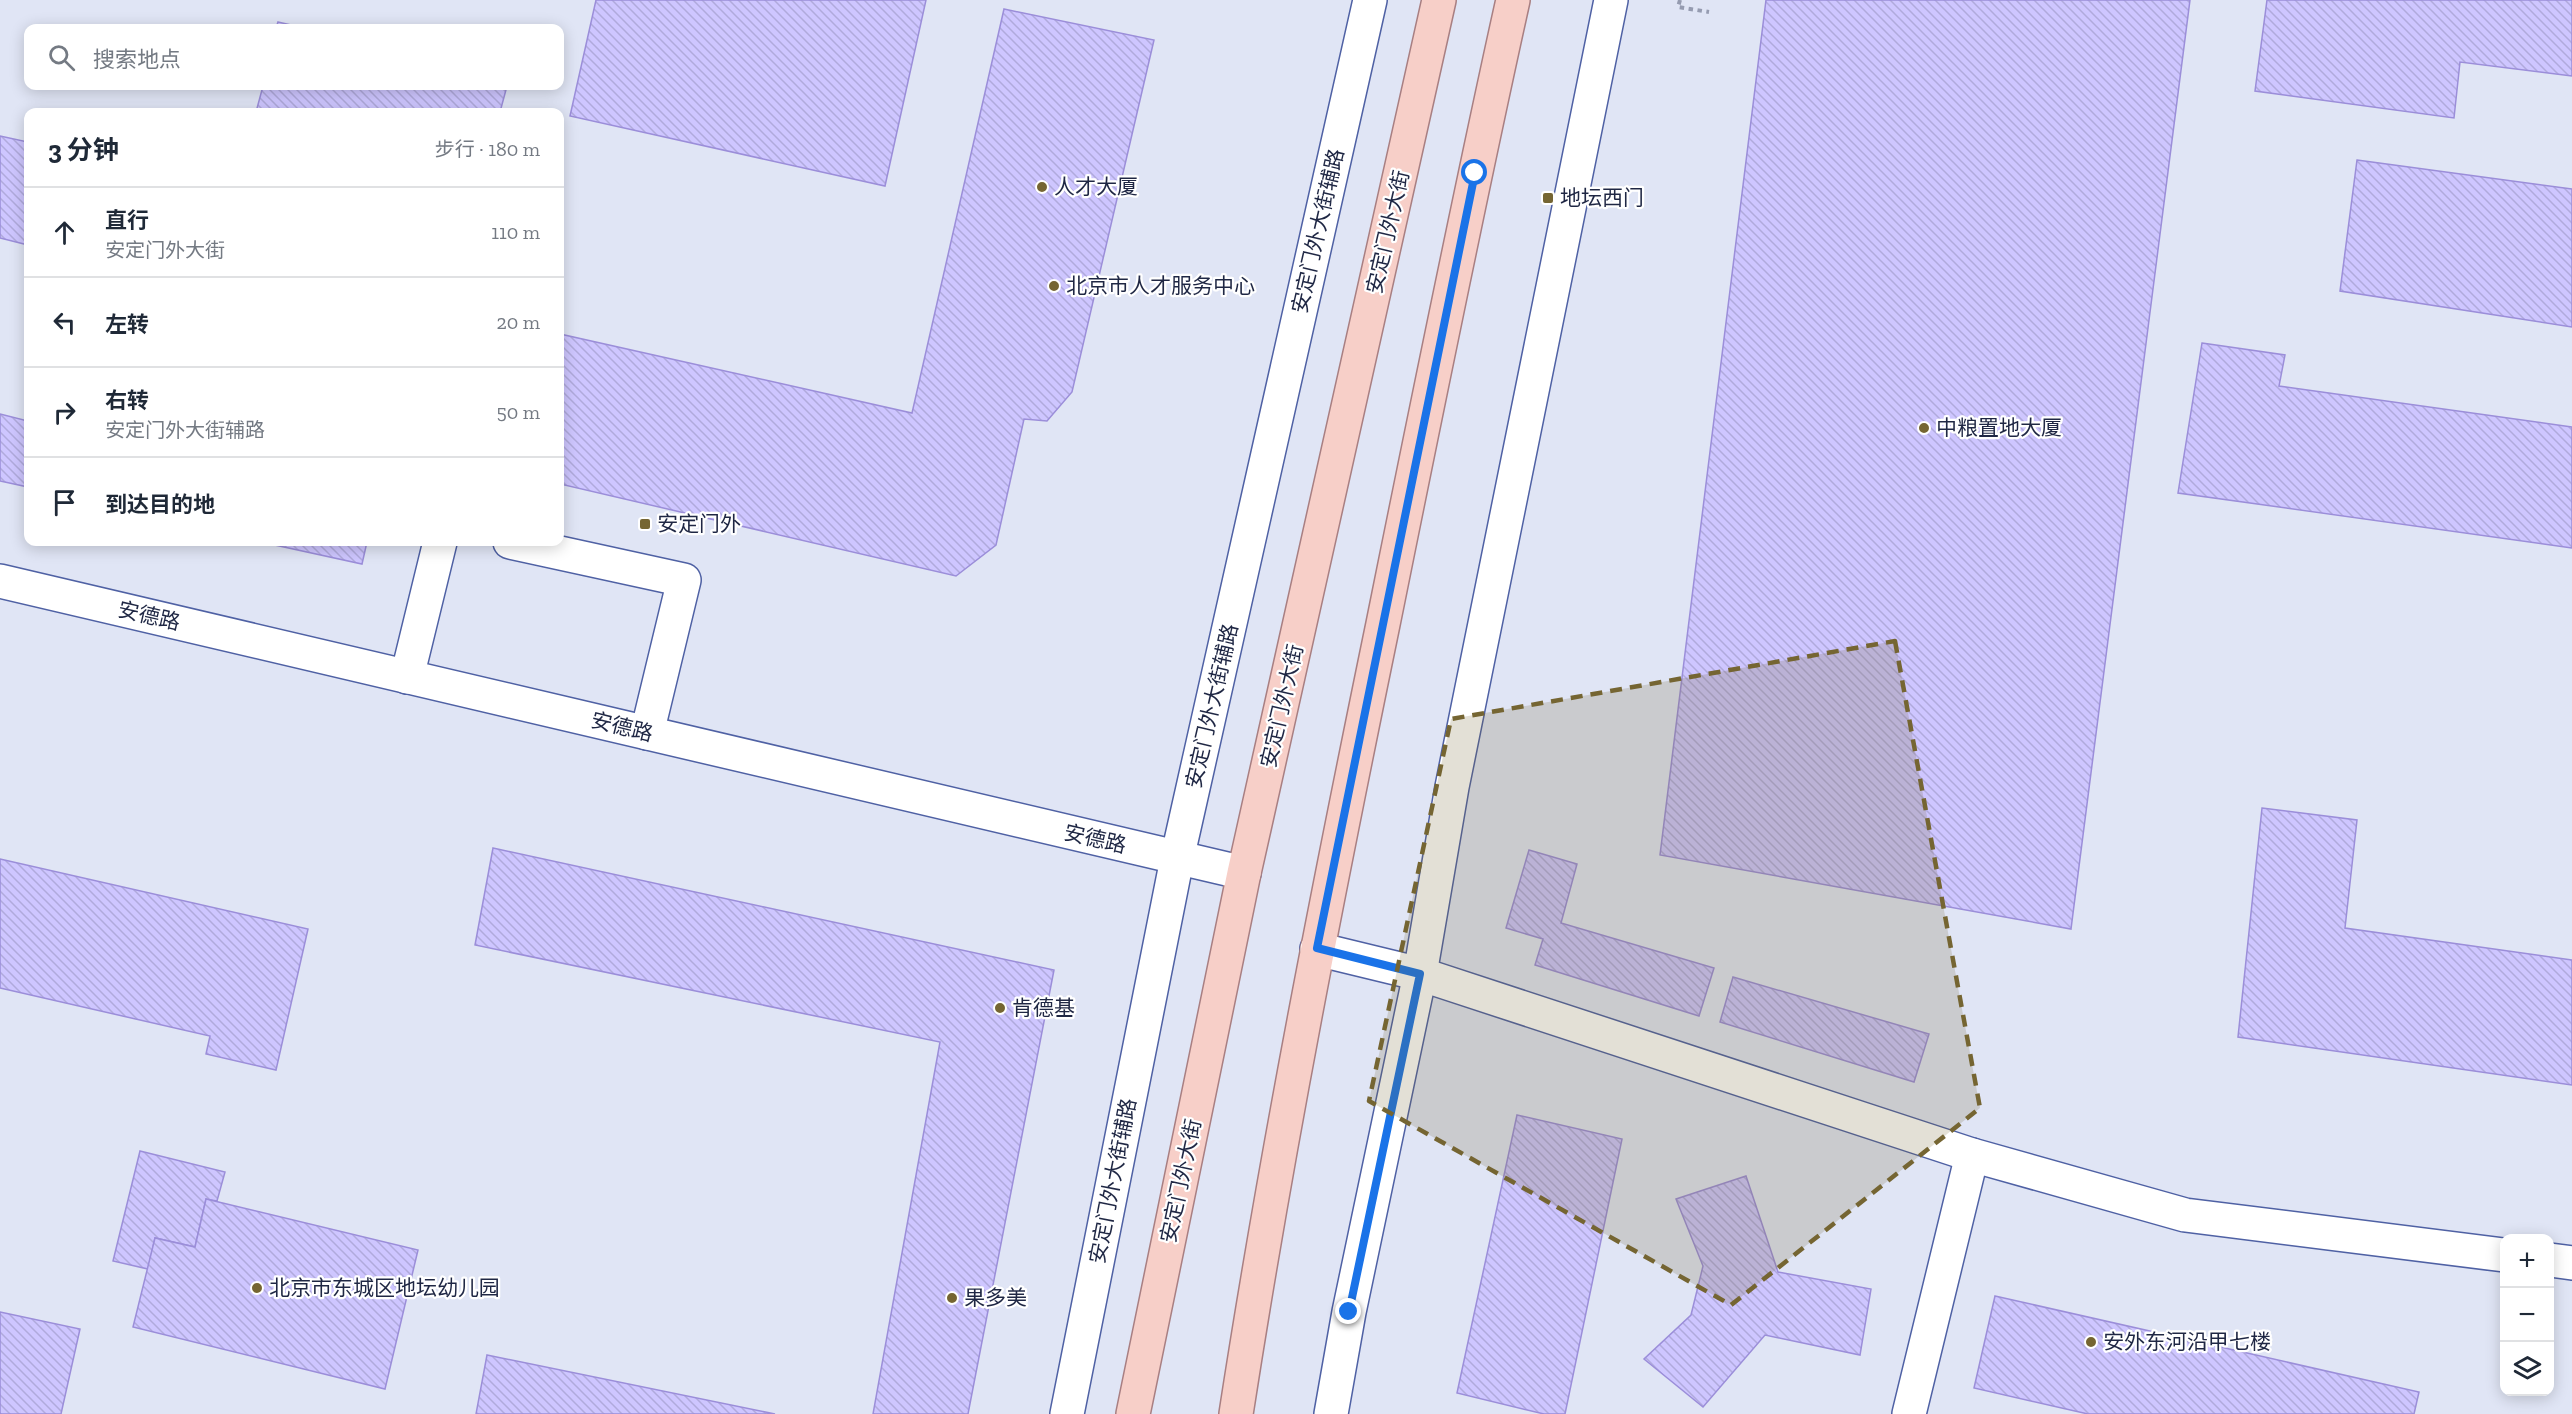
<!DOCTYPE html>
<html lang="zh">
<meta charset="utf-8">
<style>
body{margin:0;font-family:"Zilla Slab","Noto Sans SC",serif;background:#f6f6f7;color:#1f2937}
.controls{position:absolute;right:18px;bottom:18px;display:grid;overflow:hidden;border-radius:12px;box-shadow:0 3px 15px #0003}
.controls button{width:54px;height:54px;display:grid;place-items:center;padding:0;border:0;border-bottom:2px solid #e0e1e3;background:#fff;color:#1f2937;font:30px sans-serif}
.stop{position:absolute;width:18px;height:18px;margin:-14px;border:4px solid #1a73e8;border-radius:50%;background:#fff}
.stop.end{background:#1a73e8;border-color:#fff;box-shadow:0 2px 6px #0008}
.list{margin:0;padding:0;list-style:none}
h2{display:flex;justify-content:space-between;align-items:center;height:78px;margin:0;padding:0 24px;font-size:26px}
h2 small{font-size:20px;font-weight:400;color:#747a83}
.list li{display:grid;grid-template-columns:39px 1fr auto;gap:18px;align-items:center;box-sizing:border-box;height:90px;padding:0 24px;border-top:2px solid #e0e1e3}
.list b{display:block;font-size:22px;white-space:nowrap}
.list p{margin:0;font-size:20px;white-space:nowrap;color:#747a83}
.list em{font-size:20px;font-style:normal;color:#747a83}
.icon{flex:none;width:33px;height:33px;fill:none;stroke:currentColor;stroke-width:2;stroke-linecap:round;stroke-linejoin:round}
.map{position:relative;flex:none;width:2572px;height:1414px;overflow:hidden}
.search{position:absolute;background:#fff;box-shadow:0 3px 15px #0003;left:24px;top:24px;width:540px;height:66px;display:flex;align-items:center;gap:15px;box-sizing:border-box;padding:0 21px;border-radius:12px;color:#747a83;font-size:22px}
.panel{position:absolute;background:#fff;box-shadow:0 3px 15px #0003;left:24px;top:108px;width:540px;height:438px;border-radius:12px}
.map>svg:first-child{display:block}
.building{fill:url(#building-back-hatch);stroke:#9b8ed9;stroke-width:1.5}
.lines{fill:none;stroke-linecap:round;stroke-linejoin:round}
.minor-casing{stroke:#4f61a4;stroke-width:36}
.major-casing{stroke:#a87f82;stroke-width:36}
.path{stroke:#959bb0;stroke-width:4;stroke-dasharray:4.5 4.5;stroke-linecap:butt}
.minor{stroke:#fff;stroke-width:33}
.major{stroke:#f7cfc8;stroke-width:33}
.route{stroke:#1a73e8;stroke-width:8}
.marked{fill:#756532;fill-opacity:0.2;stroke:#756532;stroke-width:4.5;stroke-dasharray:12 8;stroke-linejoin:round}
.poi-dot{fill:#756532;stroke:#fff;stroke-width:2}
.labels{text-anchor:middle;stroke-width:4.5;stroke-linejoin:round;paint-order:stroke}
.poi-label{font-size:21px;fill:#1f2744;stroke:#fff;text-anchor:start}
.street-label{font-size:21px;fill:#1f2744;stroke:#fff}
</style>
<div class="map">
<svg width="2572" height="1414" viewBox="0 0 2572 1414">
<defs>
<pattern id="building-back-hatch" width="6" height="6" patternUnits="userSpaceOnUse" patternTransform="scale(1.5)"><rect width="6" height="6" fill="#cec6ff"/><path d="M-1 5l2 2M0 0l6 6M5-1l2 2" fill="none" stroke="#b0aadc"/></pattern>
</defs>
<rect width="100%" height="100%" fill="#e0e5f5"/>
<g class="building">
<polygon points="596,0 926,0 885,186 570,116"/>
<polygon points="1766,0 2190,0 2071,929 1660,855"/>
<polygon points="2267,0 2572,0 2572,76 2460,62 2454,118 2255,91"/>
<polygon points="1004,9 1154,40 1072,392 1047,421 1024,419 996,545 956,576 560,484 560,334 912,413"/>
<polygon points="278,22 304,28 276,28"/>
<polygon points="263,86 507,86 500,112 256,112"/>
<polygon points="0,136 28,142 28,245 0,238"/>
<polygon points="2357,160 2572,189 2572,327 2340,291"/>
<polygon points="2202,343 2285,355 2279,386 2572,427 2572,548 2178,493"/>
<polygon points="0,414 28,421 28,487 0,481"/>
<polygon points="261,542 367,542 362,564"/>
<polygon points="2262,808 2357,820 2345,928 2572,960 2572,1085 2238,1037"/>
<polygon points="493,848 1054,970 968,1414 873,1414 940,1042 475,945"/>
<polygon points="1529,850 1577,864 1561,923 1714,968 1699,1016 1535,965 1543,939 1506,928"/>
<polygon points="0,859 308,929 276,1070 206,1054 210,1036 0,988"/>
<polygon points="1733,977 1929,1034 1914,1082 1720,1022"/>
<polygon points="1517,1115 1622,1139 1565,1414 1544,1414 1457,1393"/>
<polygon points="140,1151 225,1172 217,1201 206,1199 195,1247 155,1238 148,1269 113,1261"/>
<polygon points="1746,1176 1778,1272 1871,1289 1860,1355 1765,1335 1703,1407 1644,1359 1691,1315 1703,1266 1676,1199"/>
<polygon points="206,1199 418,1250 385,1389 133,1327 155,1238 195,1247"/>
<polygon points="1995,1296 2419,1392 2414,1414 2088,1414 1974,1388"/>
<polygon points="0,1312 80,1329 61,1414 0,1414"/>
<polygon points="487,1355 775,1414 476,1414"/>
</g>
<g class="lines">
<defs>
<g id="minor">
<polyline points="510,542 684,580 647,733"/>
<polyline points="0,581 1244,873"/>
<polyline points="407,677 440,542"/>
<polyline points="1317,949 1420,974 1972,1155 2185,1215 2504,1255"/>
<polyline points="2550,1260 2572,1263"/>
<polyline points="1067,1414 1177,859 1370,0"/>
<polyline points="1331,1414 1349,1312 1420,974 1452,787 1611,0"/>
<polyline points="1909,1414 1972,1155"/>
</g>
<g id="major">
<polyline points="1133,1414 1244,873 1439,0"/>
<path d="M1236,1414C1277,1149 1329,886 1383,624C1425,416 1467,207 1513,0"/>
</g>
</defs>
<use href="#minor" class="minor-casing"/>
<use href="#major" class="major-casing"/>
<polyline class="path" points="1680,0 1678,7 1709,12"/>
<use href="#minor" class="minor"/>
<use href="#major" class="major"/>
</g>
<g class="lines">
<polyline class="route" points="1349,1312 1420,974 1317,948 1475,173"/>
</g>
<path class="marked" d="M1895,641L1980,1108L1731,1305L1369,1101L1451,719Z"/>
<g class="poi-dot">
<circle cx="1042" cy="187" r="6"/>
<rect x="1542" y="192" width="12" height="12" rx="3"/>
<circle cx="1054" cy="286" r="6"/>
<circle cx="1924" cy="428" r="6"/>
<rect x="639" y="518" width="12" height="12" rx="3"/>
<circle cx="1000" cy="1008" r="6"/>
<circle cx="257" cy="1288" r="6"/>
<circle cx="952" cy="1298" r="6"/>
<circle cx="2091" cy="1342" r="6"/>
</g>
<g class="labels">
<g class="poi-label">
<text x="1054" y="194">人才大厦</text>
<text x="1560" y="205">地坛西门</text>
<text x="1066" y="293">北京市人才服务中心</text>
<text x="1936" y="435">中粮置地大厦</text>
<text x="657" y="531">安定门外</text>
<text x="1012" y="1015">肯德基</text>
<text x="269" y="1295">北京市东城区地坛幼儿园</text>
<text x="964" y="1305">果多美</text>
<text x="2103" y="1349">安外东河沿甲七楼</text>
</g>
<g class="street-label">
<text transform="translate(1318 231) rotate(-77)" y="7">安定门外大街辅路</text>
<text transform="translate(1388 232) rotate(-77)" y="7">安定门外大街</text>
<text transform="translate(149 616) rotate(13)" y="7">安德路</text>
<text transform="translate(1212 706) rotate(-77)" y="7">安定门外大街辅路</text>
<text transform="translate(1282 706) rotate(-77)" y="7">安定门外大街</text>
<text transform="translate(622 727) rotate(14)" y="7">安德路</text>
<text transform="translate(1095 839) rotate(13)" y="7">安德路</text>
<text transform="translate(1113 1181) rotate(-79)" y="7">安定门外大街辅路</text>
<text transform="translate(1181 1181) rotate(-78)" y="7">安定门外大街</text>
</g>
</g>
</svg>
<div class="controls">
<button>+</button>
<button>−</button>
<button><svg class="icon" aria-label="layers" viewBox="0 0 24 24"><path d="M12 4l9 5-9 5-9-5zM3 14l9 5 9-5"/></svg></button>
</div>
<div class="stop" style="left:1475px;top:173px"></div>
<div class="stop end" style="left:1349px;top:1312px"></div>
<div class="search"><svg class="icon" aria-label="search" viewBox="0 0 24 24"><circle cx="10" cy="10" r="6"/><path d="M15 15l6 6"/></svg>搜索地点</div>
<section class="panel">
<h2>3 分钟<small>步行 · 180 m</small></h2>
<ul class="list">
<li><svg class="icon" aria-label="ahead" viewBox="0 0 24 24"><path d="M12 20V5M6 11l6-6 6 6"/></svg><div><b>直行</b><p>安定门外大街</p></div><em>110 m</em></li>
<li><svg class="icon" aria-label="left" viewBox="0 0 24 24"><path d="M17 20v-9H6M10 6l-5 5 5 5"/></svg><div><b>左转</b></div><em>20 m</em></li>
<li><svg class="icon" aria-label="right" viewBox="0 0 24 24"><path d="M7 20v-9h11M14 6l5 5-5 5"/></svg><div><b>右转</b><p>安定门外大街辅路</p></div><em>50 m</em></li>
<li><svg class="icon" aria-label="arrive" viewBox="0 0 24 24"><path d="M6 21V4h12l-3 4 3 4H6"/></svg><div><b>到达目的地</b></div></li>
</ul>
</section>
</div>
